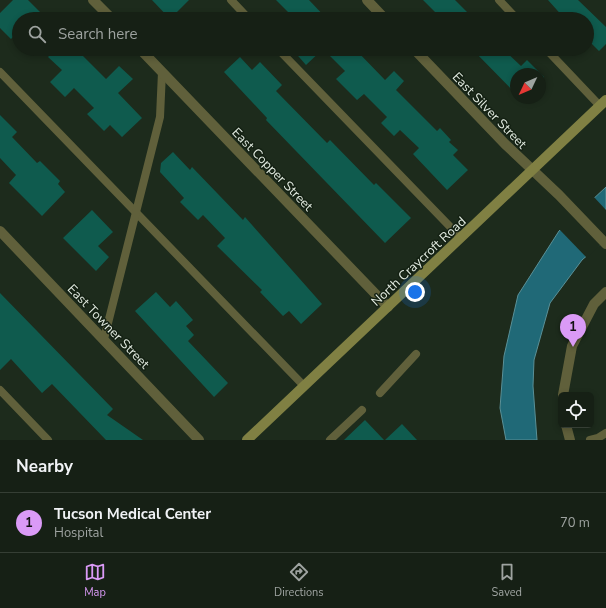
<!DOCTYPE html>
<style>
body{margin:0;font-family:"Nunito Sans",sans-serif;background:#232d22;color:#f1f3f6}
.controls{position:absolute;right:12px;bottom:12px;display:grid;overflow:hidden;border-radius:6px;box-shadow:0 2px 6px #0003}
.controls button{width:36px;height:36px;display:grid;place-items:center;padding:0;border:0;border-bottom:1px solid #353e34;background:#162015;color:#f1f3f6;font:20px sans-serif}
.compass{position:absolute;left:510px;top:68px;width:36px;height:36px;border-radius:50%;background:#162015;box-shadow:0 2px 6px #0003;rotate:226deg}
.you{position:absolute;left:415px;top:292px;width:14px;height:14px;margin:-10px;border:3px solid #fff;border-radius:50%;background:#1a73e8;box-shadow:0 0 0 6px #1a73e833}
.badge{display:grid;place-items:center;width:26px;height:26px;border-radius:50%;background:#da9af6;color:#111;font-size:13px;font-weight:700}
.pin{position:absolute;translate:-50% -33px;filter:drop-shadow(0 1px 2px #0008)}
.pin::after{content:'';position:absolute;top:21px;width:14px;height:12px;background:inherit;clip-path:polygon(0 0,100% 0,50% 100%)}
.list{margin:0;padding:0;list-style:none}
h2{display:flex;justify-content:space-between;align-items:center;height:52px;margin:0;padding:0 16px;font-size:17px}
h2 small{font-size:13px;font-weight:400;color:#9ea3a0}
.list li{display:grid;grid-template-columns:26px 1fr auto;gap:12px;align-items:center;box-sizing:border-box;height:60px;padding:0 16px;border-top:1px solid #353e34}
.list b{display:block;font-size:15px;white-space:nowrap}
.list p{margin:0;font-size:13px;white-space:nowrap;color:#9ea3a0}
.list em{font-size:13px;font-style:normal;color:#9ea3a0}
.icon{flex:none;width:22px;height:22px;fill:none;stroke:currentColor;stroke-width:2;stroke-linecap:round;stroke-linejoin:round}
.map{position:relative;flex:none;width:606px;height:440px;overflow:hidden}
.search{position:absolute;background:#162015;box-shadow:0 2px 6px #0003;left:12px;right:12px;top:12px;height:44px;display:flex;align-items:center;gap:10px;box-sizing:border-box;padding:0 14px;border-radius:22px;color:#9ea3a0;font-size:15px}
.sheet{height:112px;background:#162015}
nav{display:flex;justify-content:space-around;align-items:center;box-sizing:border-box;height:56px;border-top:1px solid #353e34;background:#162015;font-size:11px;color:#9ea3a0}
nav a{display:grid;justify-items:center;gap:2px}
nav .on{color:#da9af6}
.map>svg:first-child{display:block}
.water{fill:#206977;stroke:#5a9097}
.pier{fill:#1d2b1c}
.building{fill:#0f5b4e}
.lines{fill:none;stroke-linecap:round;stroke-linejoin:round}
.service{stroke:#60603b;stroke-width:8}
.minor{stroke:#60603b;stroke-width:10}
.secondary{stroke:#808043;stroke-width:10}
.labels{text-anchor:middle;stroke-width:3;stroke-linejoin:round;paint-order:stroke}
.street-label{font-size:13px;fill:#e2ebe1;stroke:#142113}
</style>
<div class="map">
<svg width="606" height="440" viewBox="0 0 606 440">
<rect width="100%" height="100%" fill="#1d2b1c"/>
<polygon class="water" points="606,187 606,239 582,260 550,303 534,360 533,386 537,440 506,440 500,408 504,356 518,295 559,231"/>
<polygon class="pier" points="593,196 606,210 606,239 587,258 559,229"/>
<g class="building">
<polygon points="13,0 28,0 47,19 19,19 19,31 11,39 0,28 0,13"/>
<polygon points="152,0 189,0 170,19"/>
<polygon points="276,0 309,0 327,19 295,19"/>
<polygon points="423,0 455,0 474,19 442,19"/>
<polygon points="548,0 578,0 606,27 606,44 599,51 587,39 587,19 565,19"/>
<polygon points="56,49 76,49 106,79 119,66 133,79 118,93 142,118 122,137 110,125 104,131 87,114 94,108 74,88 65,97 50,82 62,70 48,57"/>
<polygon points="292,49 323,49 306,65"/>
<polygon points="323,49 355,49 385,80 394,71 404,81 396,90 437,131 440,128 451,140 449,142 458,150 453,155 468,170 447,190 413,154 419,148 400,130 394,136 381,123 387,117 364,94 357,100 336,79 345,71"/>
<polygon points="472,49 503,49 521,66 527,60 544,77 540,81 540,74 516,74 516,94"/>
<polygon points="240,57 252,70 260,62 282,85 276,91 327,143 330,140 374,185 376,183 411,218 385,243 266,120 267,118 224,72"/>
<polygon points="0,115 17,132 12,137 37,163 40,161 60,181 58,184 65,192 42,216 9,183 16,175 0,158"/>
<polygon points="173,152 190,170 192,167 243,220 245,217 322,304 301,324 289,311 283,316 260,292 262,290 217,246 225,238 203,215 198,220 180,202 184,198 160,172 161,163"/>
<polygon points="92,210 113,232 98,246 109,257 96,271 63,238"/>
<polygon points="156,292 170,307 176,301 193,320 186,326 194,335 188,341 228,383 214,397 135,311"/>
<polygon points="0,293 113,409 107,415 143,440 106,440 52,384 42,393 11,359 0,370"/>
<polygon points="365,420 384,440 344,440"/>
<polygon points="402,424 417,440 385,440"/>
</g>
<g class="lines">
<g class="service">
<polyline points="231,0 249,19"/>
<polyline points="499,0 517,19"/>
<polyline points="278,49 461,238"/>
<polyline points="546,49 600,106"/>
<polyline points="0,72 304,386"/>
<polyline points="104,339 160,117 162,72"/>
<polyline points="0,390 48,440"/>
<polyline points="380,393 416,354"/>
<polyline points="330,440 362,410"/>
<polyline points="590,440 598,438 606,433"/>
</g>
<g class="minor">
<polyline points="93,0 112,19"/>
<polyline points="367,0 385,19"/>
<polyline points="140,49 388,307"/>
<polyline points="414,49 505,144 559,195 606,244"/>
<polyline points="0,231 199,440"/>
<polyline points="563,395 572,346 594,304 606,292"/>
<polyline points="566,425 570,440"/>
</g>
<polyline class="secondary" points="247,440 606,100"/>
</g>
<g class="labels">
<g class="street-label">
<text transform="translate(490 110) rotate(46)" y="5">East Silver Street</text>
<text transform="translate(273 169) rotate(46)" y="5">East Copper Street</text>
<text transform="translate(418 261) rotate(-43)" y="5">North Craycroft Road</text>
<text transform="translate(109 326) rotate(46)" y="5">East Towner Street</text>
</g>
</g>
</svg>
<div class="controls">
<button><svg class="icon" aria-label="locate" viewBox="0 0 24 24"><circle cx="12" cy="12" r="6"/><path d="M12 2v4M12 18v4M2 12h4M18 12h4"/></svg></button>
</div>
<svg class="compass" viewBox="-18 -18 36 36"><path d="M0-13l5 13h-10z" fill="#e53935"/><path d="M0 13l5-13h-10z" fill="#9ea3a0"/></svg>
<div class="you"></div>
<div class="pin badge" style="left:573px;top:347px">1</div>
<div class="search"><svg class="icon" aria-label="search" viewBox="0 0 24 24"><circle cx="10" cy="10" r="6"/><path d="M15 15l6 6"/></svg>Search here</div>
</div>
<section class="sheet">
<h2>Nearby<small></small></h2>
<ul class="list">
<li><span class="badge">1</span><div><b>Tucson Medical Center</b><p>Hospital</p></div><em>70 m</em></li>
</ul>
</section>
<nav>
<a class="on"><svg class="icon" aria-label="map" viewBox="0 0 24 24"><path d="M3 6l6-2 6 2 6-2v14l-6 2-6-2-6 2zM9 4v14M15 6v14"/></svg>Map</a>
<a><svg class="icon" aria-label="directions" viewBox="0 0 24 24"><path d="M12 3l9 9-9 9-9-9zM9 14v-3h6M13 9l2 2-2 2"/></svg>Directions</a>
<a><svg class="icon" aria-label="saved" viewBox="0 0 24 24"><path d="M7 4h10v16l-5-4-5 4z"/></svg>Saved</a>
</nav>
